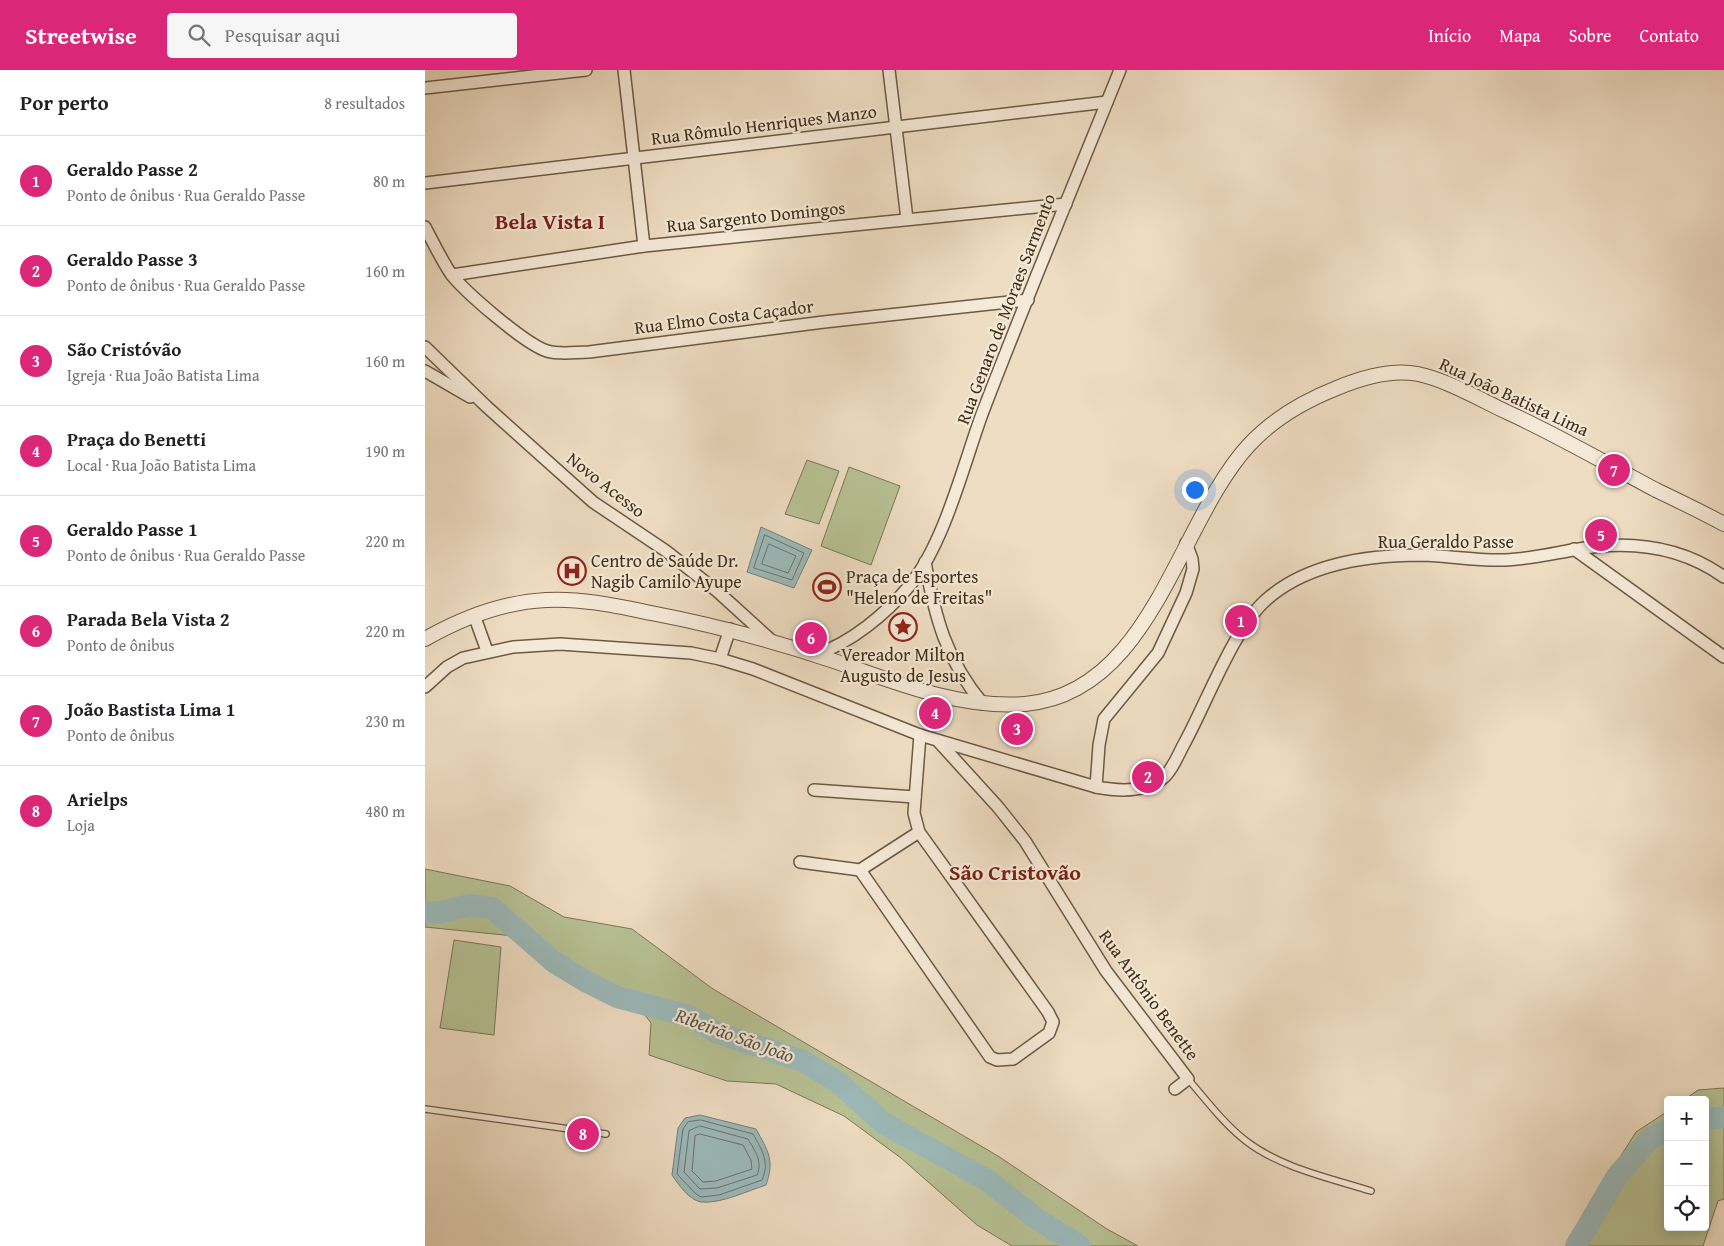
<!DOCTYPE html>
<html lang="pt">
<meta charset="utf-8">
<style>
body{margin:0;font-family:"Gentium Book Plus",serif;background:#f6f6f6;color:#202124}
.controls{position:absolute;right:15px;bottom:15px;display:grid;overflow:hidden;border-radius:5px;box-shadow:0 2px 12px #0003}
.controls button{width:45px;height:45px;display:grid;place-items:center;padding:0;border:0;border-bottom:1px solid #e0e0e0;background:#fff;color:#202124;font:25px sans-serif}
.you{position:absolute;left:769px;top:419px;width:18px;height:18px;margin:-12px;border:4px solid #fff;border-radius:50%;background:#1a73e8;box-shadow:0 0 0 8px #1a73e833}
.badge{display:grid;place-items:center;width:32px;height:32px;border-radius:50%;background:#db2777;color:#fff;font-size:16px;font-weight:700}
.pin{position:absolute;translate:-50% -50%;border:2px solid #fff;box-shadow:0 1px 5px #0006}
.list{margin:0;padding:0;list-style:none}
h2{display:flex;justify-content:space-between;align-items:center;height:65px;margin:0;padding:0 20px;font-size:21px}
h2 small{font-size:16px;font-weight:400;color:#757577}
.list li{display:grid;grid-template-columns:32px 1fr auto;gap:15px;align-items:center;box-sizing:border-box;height:90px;padding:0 20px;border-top:1px solid #e0e0e0}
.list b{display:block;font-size:19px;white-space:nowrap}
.list p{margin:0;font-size:16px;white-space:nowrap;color:#757577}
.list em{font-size:16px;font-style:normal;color:#757577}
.icon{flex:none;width:28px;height:28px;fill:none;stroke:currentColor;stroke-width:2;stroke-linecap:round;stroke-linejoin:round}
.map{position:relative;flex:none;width:1299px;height:1176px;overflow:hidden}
header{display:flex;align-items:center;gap:30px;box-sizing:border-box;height:70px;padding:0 25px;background:#db2777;color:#fff}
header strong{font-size:24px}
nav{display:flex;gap:28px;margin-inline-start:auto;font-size:18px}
.search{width:350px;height:45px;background:#f6f6f6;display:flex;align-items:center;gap:12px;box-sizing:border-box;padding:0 18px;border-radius:5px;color:#757577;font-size:19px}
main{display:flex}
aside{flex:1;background:#fff}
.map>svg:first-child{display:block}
.green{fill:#b7c295;stroke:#7c7857}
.water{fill:#9cbabb;stroke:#77827a}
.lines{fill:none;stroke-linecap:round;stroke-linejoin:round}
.shore{stroke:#6e746a;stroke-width:1}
.river{stroke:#9cbabb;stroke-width:22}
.service-casing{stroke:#6c5a44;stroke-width:8}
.minor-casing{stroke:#6c5a44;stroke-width:14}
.tertiary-casing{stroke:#6c5a44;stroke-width:16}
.service{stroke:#f5e9d8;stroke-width:5.5}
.minor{stroke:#f5e9d8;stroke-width:11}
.tertiary{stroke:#f5e9d8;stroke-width:14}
.labels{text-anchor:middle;stroke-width:4.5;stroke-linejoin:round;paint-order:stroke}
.street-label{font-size:18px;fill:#402f19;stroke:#f5e9d8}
.poi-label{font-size:18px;fill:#402f19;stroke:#f5e9d8;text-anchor:start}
.water-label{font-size:19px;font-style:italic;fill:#575242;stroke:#f5e9d8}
.district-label{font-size:22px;font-weight:bold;fill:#7a1f14;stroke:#f5e9d8}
</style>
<header>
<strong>Streetwise</strong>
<div class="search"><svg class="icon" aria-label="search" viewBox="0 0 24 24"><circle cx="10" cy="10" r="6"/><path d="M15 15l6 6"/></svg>Pesquisar aqui</div>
<nav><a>Início</a><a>Mapa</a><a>Sobre</a><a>Contato</a></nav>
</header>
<main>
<aside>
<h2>Por perto<small>8 resultados</small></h2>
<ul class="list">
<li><span class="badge">1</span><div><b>Geraldo Passe 2</b><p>Ponto de ônibus · Rua Geraldo Passe</p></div><em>80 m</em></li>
<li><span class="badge">2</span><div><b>Geraldo Passe 3</b><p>Ponto de ônibus · Rua Geraldo Passe</p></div><em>160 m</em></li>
<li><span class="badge">3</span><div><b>São Cristóvão</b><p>Igreja · Rua João Batista Lima</p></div><em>160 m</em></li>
<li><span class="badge">4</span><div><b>Praça do Benetti</b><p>Local · Rua João Batista Lima</p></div><em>190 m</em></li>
<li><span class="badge">5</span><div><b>Geraldo Passe 1</b><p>Ponto de ônibus · Rua Geraldo Passe</p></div><em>220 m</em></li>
<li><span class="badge">6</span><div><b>Parada Bela Vista 2</b><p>Ponto de ônibus</p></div><em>220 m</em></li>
<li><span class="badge">7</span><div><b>João Bastista Lima 1</b><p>Ponto de ônibus</p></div><em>230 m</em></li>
<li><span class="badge">8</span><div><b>Arielps</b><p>Loja</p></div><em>480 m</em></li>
</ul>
</aside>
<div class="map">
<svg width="1299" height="1176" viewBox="0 0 1299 1176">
<rect width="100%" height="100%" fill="#efddc3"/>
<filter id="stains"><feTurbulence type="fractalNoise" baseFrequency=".004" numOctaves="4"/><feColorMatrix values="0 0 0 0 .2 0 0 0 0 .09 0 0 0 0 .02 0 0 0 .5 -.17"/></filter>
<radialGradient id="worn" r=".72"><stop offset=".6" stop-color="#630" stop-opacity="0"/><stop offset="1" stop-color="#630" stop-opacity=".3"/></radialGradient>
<g class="green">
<polygon points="382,390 414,401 394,454 360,444"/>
<polygon points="424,397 475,416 446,495 396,476"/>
<polygon points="0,799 85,816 139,847 207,859 288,919 573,1086 682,1159 713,1176 587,1176 552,1155 476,1088 419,1046 351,1014 302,1011 224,985 226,953 220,945 89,866 0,857"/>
<polygon points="29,870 76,877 69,965 15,958"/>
<polygon points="1299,1018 1299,1129 1293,1131 1278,1176 1147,1176 1159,1144 1211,1062 1243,1041 1243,1157 1280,1157 1280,1030 1259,1030 1273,1020"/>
</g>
<g class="water">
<polygon points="336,457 387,480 369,518 322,502"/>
<path d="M275,1045L331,1059C343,1081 350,1090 341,1115C322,1121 296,1134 276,1132C264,1130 253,1114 247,1105L253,1058L260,1048Z"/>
</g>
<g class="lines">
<g class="shore">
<polygon points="340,465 379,483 367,510 329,498"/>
<polygon points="344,474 371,486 363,503 337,494"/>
<path d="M276,1050L328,1064C337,1080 345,1092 337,1110L294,1125L276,1127L271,1124L252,1104L258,1059L263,1052Z"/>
<path d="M275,1056L323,1069C330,1081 338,1092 332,1105L292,1118L275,1119L259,1102L264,1061Z"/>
<polygon points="275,1064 318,1075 326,1090 327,1099 291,1111 278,1112 267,1101 270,1066"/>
</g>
<g class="river">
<polyline points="0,842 12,843 45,835 67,838 129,892 162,912 192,927 264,946 293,963 378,991 413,1012 458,1053 562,1110 612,1149 655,1176"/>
<polyline points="1280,1050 1299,1047"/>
<polyline points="1151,1176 1192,1106 1226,1068 1243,1060"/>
</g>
<defs>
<g id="service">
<path d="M763,1009C781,1030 799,1054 821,1071C856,1098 905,1108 946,1121"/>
<polyline points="0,1039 181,1064"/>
</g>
<g id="minor">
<polyline points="199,0 219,176"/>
<polyline points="464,0 482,149"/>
<polyline points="0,18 161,0"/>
<polyline points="0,113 682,32"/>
<path d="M0,157C8,172 16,189 26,204C40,222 100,274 122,281C135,285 150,282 164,282L399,252L603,230"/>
<polyline points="27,205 219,176 641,134"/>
<polyline points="0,277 62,337 168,432 241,481 292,521 347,571"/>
<polyline points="0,301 45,327"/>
<polyline points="1149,479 1299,587"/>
<path d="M500,492C510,547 521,590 558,634"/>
<polyline points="49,545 62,581"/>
<path d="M390,585C426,573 461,544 486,514C520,471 538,396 557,344C601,229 649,114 695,0"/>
<polyline points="295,589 305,559"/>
<path d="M0,617L22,597L38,588L88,577L135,574L266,583L295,589L328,599L495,665L671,717C692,721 719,723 737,709C747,701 753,685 759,674C781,634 809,558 841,530C882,493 944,485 997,485C1025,486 1053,491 1080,490C1104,489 1125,484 1148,480C1201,470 1254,475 1299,507"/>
<polyline points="513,671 573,737 600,771 681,901 763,1009 750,1019"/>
<polyline points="671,717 674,675 679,649 733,583 761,523 768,499 767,489 761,473"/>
<polyline points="389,720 490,727"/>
<polyline points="494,762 435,800 565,987 572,990 588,989 624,963 628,952 623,942 494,762 489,743 495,665"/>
<polyline points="375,792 435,800"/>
</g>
<path id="tertiary" d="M0,569C37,548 78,532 121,530C156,528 192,536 226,543C289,555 349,571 409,591C470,612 534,639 600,634C727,623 752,453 824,375C848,349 879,331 912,318C936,308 967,299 993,304C1022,310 1056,330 1084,343C1134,366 1182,394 1231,420C1254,431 1277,442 1299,454"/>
</defs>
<use href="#service" class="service-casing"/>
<use href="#minor" class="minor-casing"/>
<use href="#tertiary" class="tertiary-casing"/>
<use href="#service" class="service"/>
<use href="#minor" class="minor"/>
<use href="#tertiary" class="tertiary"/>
</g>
<defs>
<symbol id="hospital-ring" viewBox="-11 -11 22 22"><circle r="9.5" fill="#f5e9d8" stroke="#8f2418" stroke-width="1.5"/><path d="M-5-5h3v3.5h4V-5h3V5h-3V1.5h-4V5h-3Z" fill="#8f2418"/></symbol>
<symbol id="stadium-ring" viewBox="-11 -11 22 22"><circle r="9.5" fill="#f5e9d8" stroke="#8f2418" stroke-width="1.5"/><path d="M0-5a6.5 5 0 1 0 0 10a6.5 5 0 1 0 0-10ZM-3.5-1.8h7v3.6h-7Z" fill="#8f2418"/></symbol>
<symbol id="sight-ring" viewBox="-11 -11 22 22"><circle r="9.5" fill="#f5e9d8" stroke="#8f2418" stroke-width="1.5"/><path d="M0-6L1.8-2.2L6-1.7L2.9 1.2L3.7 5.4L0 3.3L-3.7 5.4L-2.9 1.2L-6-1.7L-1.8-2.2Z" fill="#8f2418"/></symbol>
</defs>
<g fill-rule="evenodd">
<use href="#hospital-ring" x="131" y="485" width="32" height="32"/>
<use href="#stadium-ring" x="386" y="501" width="32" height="32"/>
<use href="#sight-ring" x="462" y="541" width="32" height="32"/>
</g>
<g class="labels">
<g class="street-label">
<text transform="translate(339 55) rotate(-7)" y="6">Rua Rômulo Henriques Manzo</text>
<text transform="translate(331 147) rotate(-6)" y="6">Rua Sargento Domingos</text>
<text transform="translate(581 239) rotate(-69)" y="6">Rua Genaro de Moraes Sarmento</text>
<text transform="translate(299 247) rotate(-7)" y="6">Rua Elmo Costa Caçador</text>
<text transform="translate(1089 327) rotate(25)" y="6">Rua João Batista Lima</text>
<text transform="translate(181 415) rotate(38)" y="6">Novo Acesso</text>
<text x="1021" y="478">Rua Geraldo Passe</text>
<text transform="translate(724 925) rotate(54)" y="6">Rua Antônio Benette</text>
</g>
<g class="poi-label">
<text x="166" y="497">Centro de Saúde Dr.<tspan x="166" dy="21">Nagib Camilo Ayupe</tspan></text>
<text x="421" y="513">Praça de Esportes<tspan x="421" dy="21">"Heleno de Freitas"</tspan></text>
<text x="478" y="591" text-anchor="middle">Vereador Milton<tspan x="478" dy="21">Augusto de Jesus</tspan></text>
</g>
<g class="water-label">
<text transform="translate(310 965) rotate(20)" y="7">Ribeirão São João</text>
</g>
<g class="district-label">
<text x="125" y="159">Bela Vista I</text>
<text x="590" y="810">São Cristovão</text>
</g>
</g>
<rect width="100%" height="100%" filter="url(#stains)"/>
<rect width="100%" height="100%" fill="url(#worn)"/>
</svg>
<div class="controls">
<button>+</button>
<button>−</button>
<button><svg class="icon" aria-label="locate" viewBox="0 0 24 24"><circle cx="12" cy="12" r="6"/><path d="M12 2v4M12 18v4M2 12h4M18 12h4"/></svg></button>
</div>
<div class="you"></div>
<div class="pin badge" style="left:816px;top:551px">1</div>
<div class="pin badge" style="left:723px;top:707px">2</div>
<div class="pin badge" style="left:592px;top:659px">3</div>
<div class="pin badge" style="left:510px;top:643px">4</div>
<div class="pin badge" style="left:1176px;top:465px">5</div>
<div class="pin badge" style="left:386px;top:568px">6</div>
<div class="pin badge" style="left:1189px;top:400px">7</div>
<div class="pin badge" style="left:158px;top:1064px">8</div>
</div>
</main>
